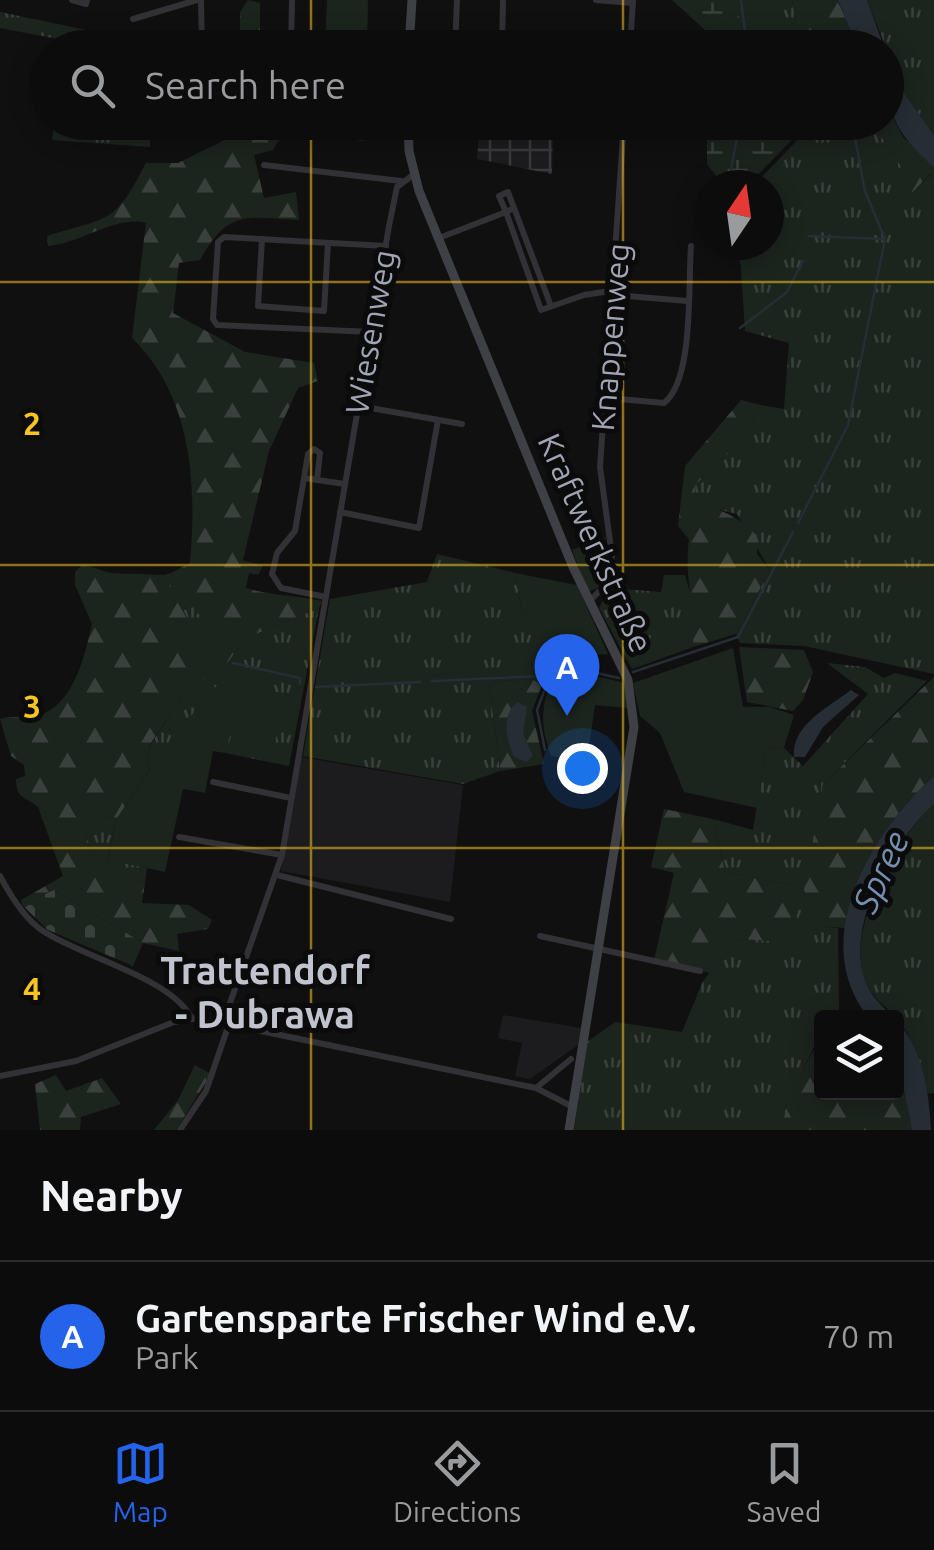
<!DOCTYPE html>
<meta charset="utf-8">
<style>
body{margin:0;font-family:Ubuntu,sans-serif;background:#1a1a1b;color:#f1f3f6}
.controls{position:absolute;right:30px;bottom:30px;display:grid;overflow:hidden;border-radius:10px;box-shadow:0 5px 25px #0003}
.controls button{width:90px;height:90px;display:grid;place-items:center;padding:0;border:0;border-bottom:2px solid #2c2c2e;background:#0c0c0d;color:#f1f3f6;font:50px sans-serif}
.compass{position:absolute;left:694px;top:170px;width:90px;height:90px;border-radius:50%;background:#0c0c0d;box-shadow:0 5px 25px #0003;rotate:13deg}
.you{position:absolute;left:582px;top:768px;width:35px;height:35px;margin:-25px;border:8px solid #fff;border-radius:50%;background:#1a73e8;box-shadow:0 0 0 15px #1a73e833}
.badge{display:grid;place-items:center;width:65px;height:65px;border-radius:50%;background:#2563eb;color:#fff;font-size:32px;font-weight:700}
.pin{position:absolute;translate:-50% -82px;filter:drop-shadow(0 2px 5px #0008)}
.pin::after{content:'';position:absolute;top:52px;width:35px;height:30px;background:inherit;clip-path:polygon(0 0,100% 0,50% 100%)}
.list{margin:0;padding:0;list-style:none}
h2{display:flex;justify-content:space-between;align-items:center;height:130px;margin:0;padding:0 40px;font-size:42px}
h2 small{font-size:32px;font-weight:400;color:#9a9b9d}
.list li{display:grid;grid-template-columns:65px 1fr auto;gap:30px;align-items:center;box-sizing:border-box;height:150px;padding:0 40px;border-top:2px solid #2c2c2e}
.list b{display:block;font-size:38px;white-space:nowrap}
.list p{margin:0;font-size:32px;white-space:nowrap;color:#9a9b9d}
.list em{font-size:32px;font-style:normal;color:#9a9b9d}
.icon{flex:none;width:55px;height:55px;fill:none;stroke:currentColor;stroke-width:2;stroke-linecap:round;stroke-linejoin:round}
.map{position:relative;flex:none;width:934px;height:1130px;overflow:hidden}
.search{position:absolute;background:#0c0c0d;box-shadow:0 5px 25px #0003;left:30px;right:30px;top:30px;height:110px;display:flex;align-items:center;gap:25px;box-sizing:border-box;padding:0 35px;border-radius:55px;color:#9a9b9d;font-size:38px}
.sheet{height:280px;background:#0c0c0d}
nav{display:flex;justify-content:space-around;align-items:center;box-sizing:border-box;height:140px;border-top:2px solid #2c2c2e;background:#0c0c0d;font-size:28px;color:#9a9b9d}
nav a{display:grid;justify-items:center;gap:5px}
nav .on{color:#2563eb}
.map>svg:first-child{display:block}
.built{fill:#1c1c1e}
.industrial{fill:url(#industrial-grid)}
.grass{fill:url(#grass-tufts)}
.forest{fill:url(#forest-firs)}
.wetland{fill:url(#wetland-marsh)}
.cemetery{fill:url(#cemetery-stones)}
.garden{fill:#1c241e}
.water{fill:#262d35}
.lines{fill:none;stroke-linecap:round;stroke-linejoin:round}
.stream{stroke:#262d35;stroke-width:2.5}
.minor{stroke:#313136;stroke-width:6}
.secondary{stroke:#3f4046;stroke-width:9}
.grid{fill:none;stroke:#f8c422;stroke-width:2.5;stroke-opacity:0.55}
.labels{text-anchor:middle;stroke-width:10;stroke-linejoin:round;paint-order:stroke}
.street-label{font-size:32px;fill:#a0a4b3;stroke:#0b0b0c}
.water-label{font-size:35px;font-style:italic;fill:#758fb0;stroke:#0b0b0c}
.quarter-label{font-size:38px;font-weight:bold;fill:#c1c4cf;stroke:#0b0b0c}
.grid-label{font-size:32px;text-anchor:middle;font-weight:bold;fill:#f8c422;stroke:#0b0b0c;stroke-width:10;stroke-linejoin:round;paint-order:stroke}
</style>
<div class="map">
<svg width="934" height="1130" viewBox="0 0 934 1130">
<defs>
<pattern id="industrial-grid" width="8" height="8" patternUnits="userSpaceOnUse" patternTransform="scale(2.5)"><rect width="8" height="8" fill="#1c1c1e"/><path d="M0 4h8M4 0v8" fill="none" stroke="#3a3a3c"/></pattern>
<pattern id="grass-tufts" width="24" height="20" patternUnits="userSpaceOnUse" patternTransform="scale(2.5)"><rect width="24" height="20" fill="#1c241e"/><path d="M3 7l-1-3M5 7V3M7 7l1-3M15 17l-1-3M17 17v-4M19 17l1-3" fill="none" stroke="#3a413c"/></pattern>
<pattern id="forest-firs" width="22" height="20" patternUnits="userSpaceOnUse" patternTransform="scale(2.5)"><rect width="22" height="20" fill="#1c241e"/><path d="M5 1l3.5 6h-7zM16 11l3.5 6h-7z" fill="#3a413c"/></pattern>
<pattern id="wetland-marsh" width="20" height="14" patternUnits="userSpaceOnUse" patternTransform="scale(2.5)"><rect width="20" height="14" fill="#1c241e"/><path d="M1 5h8M5 5V1M11 12h8M15 12V8" fill="none" stroke="#3a413c"/></pattern>
<pattern id="cemetery-stones" width="16" height="16" patternUnits="userSpaceOnUse" patternTransform="scale(2.5)"><rect width="16" height="16" fill="#1c241e"/><path d="M2 7V4a2 2 0 0 1 4 0v3zM10 15v-3a2 2 0 0 1 4 0v3z" fill="#3a413c"/></pattern>
</defs>
<rect width="100%" height="100%" fill="#101011"/>
<g class="built">
<polygon points="301,757 463,785 450,902 281,871"/>
<polygon points="503,1015 581,1028 578,1045 530,1079 515,1076 522,1043 498,1038"/>
</g>
<polygon class="industrial" points="480,123 553,124 552,174 477,159"/>
<g class="grass">
<polygon points="748,0 792,0 801,47 760,47 750,39 702,48 704,29 749,12"/>
<polygon points="867,0 934,0 934,135 904,93"/>
<polygon points="0,12 106,34 89,45 0,28"/>
<polygon points="814,123 871,123 898,159 898,187 912,193 931,174 934,177 934,674 804,646 740,643 736,634 770,570 737,514 712,508 695,496 696,484 745,437 761,405 784,409 789,343 745,331 740,254 726,250 725,245 769,245 769,185 754,185"/>
<polygon points="54,124 150,128 150,147 52,140"/>
<polygon points="437,554 515,573 522,613 536,618 547,659 542,685 532,679 489,682 500,771 463,784 303,756 330,599 427,582"/>
<polygon points="171,573 215,637 215,647 201,652 189,640 164,575"/>
<polygon points="664,575 685,575 695,612 693,647 632,669 599,608 610,588 661,592"/>
<polygon points="319,608 289,766 225,753 229,736 220,682 148,772 149,747 183,695 229,661 244,639"/>
<path d="M827,663L865,667L884,678L895,673L927,681L823,784L819,926L838,928L839,1010L835,1017L822,1018C821,1058 772,1096 787,1130H574L587,1042L615,1022L682,1032L703,981L738,939L773,941L792,885L725,872L713,819L753,830L766,749L784,748L803,766L868,694Z"/>
<path d="M934,804V1093L928,1094C920,1067 914,1037 896,1017C887,1008 872,997 866,983C843,932 897,838 934,804Z"/>
<path d="M108,816L116,820L108,859L147,868L145,883C113,874 96,866 85,833Z"/>
</g>
<g class="forest">
<polygon points="248,0 260,3 260,47 240,47 240,12"/>
<polygon points="792,0 838,0 857,47 801,47"/>
<polygon points="887,106 903,137 934,167 934,177 930,174 912,193 904,194 898,188 898,159 871,123 886,122"/>
<path d="M241,123H261V131L283,133L273,150L254,155L264,198L296,192L299,220C246,217 228,209 200,260L179,263L173,313L245,352L314,363L318,381L298,388L269,451L243,560L263,566L258,575L249,573L246,588C271,596 295,595 322,601L319,608L244,639L229,661L183,695L149,746L148,772L116,820L108,816L85,833C96,866 114,874 145,883L142,903L189,905L212,920L208,929L177,934L179,951L143,943L54,890L22,905L21,900L63,876L38,807C26,796 16,800 16,779L25,776L24,765L11,756L0,719C13,715 29,719 41,715C75,702 85,654 92,624L75,585V572L83,564L110,573L164,575L193,628L190,640L201,652L215,647L214,637L171,573L190,563C197,484 192,396 132,338L146,223C117,215 79,244 48,246L47,236C111,216 114,225 146,163H178L241,132Z"/>
<path d="M741,400L761,405L745,437L696,484L695,495C719,514 734,511 757,536V554L770,570L736,634L693,647C695,609 684,577 689,539L678,526L685,466Z"/>
<polygon points="739,647 804,650 813,672 803,700 793,711 747,702"/>
<path d="M934,677V776C887,819 859,865 845,928L819,926L804,890L823,784Z"/>
<polygon points="532,679 542,685 532,711 544,764 500,771 489,682"/>
<polygon points="664,809 713,819 725,872 792,885 796,924 773,941 738,939 710,973 654,960 674,873 651,867"/>
<polygon points="821,1039 822,1092 896,1092 897,1056 912,1130 787,1130 783,1124 788,1093"/>
<polygon points="195,1065 211,1074 176,1130 154,1130 178,1100"/>
<polygon points="56,1075 66,1091 102,1078 121,1104 81,1117 80,1130 40,1130 35,1084"/>
</g>
<g class="wetland">
<polygon points="672,0 748,0 750,12 704,29"/>
<polygon points="707,123 707,122 808,123 748,185 723,185 707,164"/>
</g>
<polygon class="cemetery" points="54,890 143,943 133,966 48,930 22,905"/>
<g class="garden">
<polygon points="327,0 368,0 367,47 325,47"/>
<polygon points="314,123 365,123 364,141 313,136"/>
<polygon points="605,537 609,567 602,586 588,592 572,550"/>
<polygon points="515,573 577,585 608,654 547,659 536,619 522,613"/>
<polygon points="733,648 743,707 770,707 794,715 784,748 766,749 757,808 684,792 660,733 640,716 633,683"/>
<path d="M562,668L625,683L627,708L595,705L587,761L551,756C539,721 541,703 556,669Z"/>
<polygon points="220,682 287,694 275,742 230,736 225,753 213,751 205,793 183,789 165,872 108,860 116,820 167,744"/>
</g>
<g class="water">
<polygon points="838,0 867,0 884,47 857,47"/>
<path d="M887,54L904,93L934,135V167C891,129 886,110 887,54Z"/>
<path d="M851,690L859,695L823,727L805,757H794C791,724 831,706 851,690Z"/>
<path d="M517,702L527,707L523,734L533,756L526,762L513,756C507,736 500,718 517,702Z"/>
<path d="M934,776V804C894,841 845,923 865,980C869,994 883,1007 893,1017H868C807,939 872,832 934,776Z"/>
<path d="M897,1021C923,1050 929,1092 931,1130H912L897,1056Z"/>
</g>
<g class="lines">
<g class="stream">
<polyline points="741,0 747,48"/>
<polyline points="728,185 740,122"/>
<polyline points="809,236 883,239"/>
<polyline points="740,328 787,292 803,261"/>
<polyline points="798,523 848,425 885,239 865,191 852,122"/>
<polyline points="233,663 300,678 300,684"/>
<polyline points="633,672 738,637 793,532"/>
<polyline points="432,681 540,676"/>
<polyline points="316,687 420,682"/>
<polyline points="545,750 537,710 553,668 561,665 619,678"/>
</g>
<g class="minor">
<polyline points="72,0 86,4 87,0"/>
<polyline points="201,0 202,48"/>
<polyline points="596,0 633,3"/>
<polyline points="133,19 197,0"/>
<polyline points="291,48 292,0"/>
<polyline points="455,48 457,0"/>
<polyline points="502,48 503,0"/>
<polyline points="630,48 633,0"/>
<polyline points="202,123 202,122"/>
<polyline points="264,165 401,181"/>
<polyline points="514,208 506,212 499,196 508,192 551,306"/>
<polyline points="439,238 506,212 541,310 584,295 616,290"/>
<polyline points="262,239 258,306 324,311 328,243"/>
<polyline points="615,295 687,301"/>
<polyline points="372,332 217,325 213,319 218,242 224,237 386,246"/>
<path d="M608,398L664,403C694,380 688,284 691,246"/>
<polyline points="359,406 462,424"/>
<polyline points="304,478 308,454 314,449 320,453 317,480"/>
<polyline points="340,512 419,528 438,420"/>
<polyline points="326,597 281,588 272,574 277,553 295,531 304,478 345,484"/>
<polyline points="589,602 605,585 612,556 600,467 624,122"/>
<polyline points="213,782 291,798"/>
<polyline points="179,837 282,855"/>
<polyline points="277,875 451,919"/>
<path d="M0,876C10,895 24,919 43,931C82,957 169,977 191,1017"/>
<polyline points="540,936 700,971"/>
<polyline points="223,1023 282,855 389,226 397,187 413,175"/>
<polyline points="0,1076 76,1061 174,1022 198,1018 536,1088 573,1107"/>
<polyline points="536,1088 571,1059"/>
<polyline points="180,1130 206,1091 229,1024"/>
</g>
<g class="secondary">
<polyline points="409,48 412,0"/>
<polyline points="408,122 409,151 419,191 573,567 628,680 634,727 569,1130"/>
</g>
</g>
<path class="grid" d="M311,0V48M623,0V48M311,122V1130M623,122V1130M0,282H934M0,565H934M0,848H934"/>
<g class="labels">
<g class="street-label">
<text transform="translate(371 332) rotate(-80)" y="11">Wiesenweg</text>
<text transform="translate(611 337) rotate(-85)" y="11">Knappenweg</text>
<text transform="translate(595 543) rotate(66)" y="11">Kraftwerkstraße</text>
</g>
<g class="water-label">
<text transform="translate(881 872) rotate(-65)" y="12">Spree</text>
</g>
<g class="quarter-label">
<text x="265" y="984">Trattendorf<tspan x="265" dy="44">- Dubrawa</tspan></text>
</g>
</g>
<g class="grid-label">
<text x="32" y="435">2</text>
<text x="32" y="718">3</text>
<text x="32" y="1000">4</text>
</g>
</svg>
<div class="controls">
<button><svg class="icon" aria-label="layers" viewBox="0 0 24 24"><path d="M12 4l9 5-9 5-9-5zM3 14l9 5 9-5"/></svg></button>
</div>
<svg class="compass" viewBox="-18 -18 36 36"><path d="M0-13l5 13h-10z" fill="#e53935"/><path d="M0 13l5-13h-10z" fill="#9a9b9d"/></svg>
<div class="you"></div>
<div class="pin badge" style="left:567px;top:716px">A</div>
<div class="search"><svg class="icon" aria-label="search" viewBox="0 0 24 24"><circle cx="10" cy="10" r="6"/><path d="M15 15l6 6"/></svg>Search here</div>
</div>
<section class="sheet">
<h2>Nearby<small></small></h2>
<ul class="list">
<li><span class="badge">A</span><div><b>Gartensparte Frischer Wind e.V.</b><p>Park</p></div><em>70 m</em></li>
</ul>
</section>
<nav>
<a class="on"><svg class="icon" aria-label="map" viewBox="0 0 24 24"><path d="M3 6l6-2 6 2 6-2v14l-6 2-6-2-6 2zM9 4v14M15 6v14"/></svg>Map</a>
<a><svg class="icon" aria-label="directions" viewBox="0 0 24 24"><path d="M12 3l9 9-9 9-9-9zM9 14v-3h6M13 9l2 2-2 2"/></svg>Directions</a>
<a><svg class="icon" aria-label="saved" viewBox="0 0 24 24"><path d="M7 4h10v16l-5-4-5 4z"/></svg>Saved</a>
</nav>
